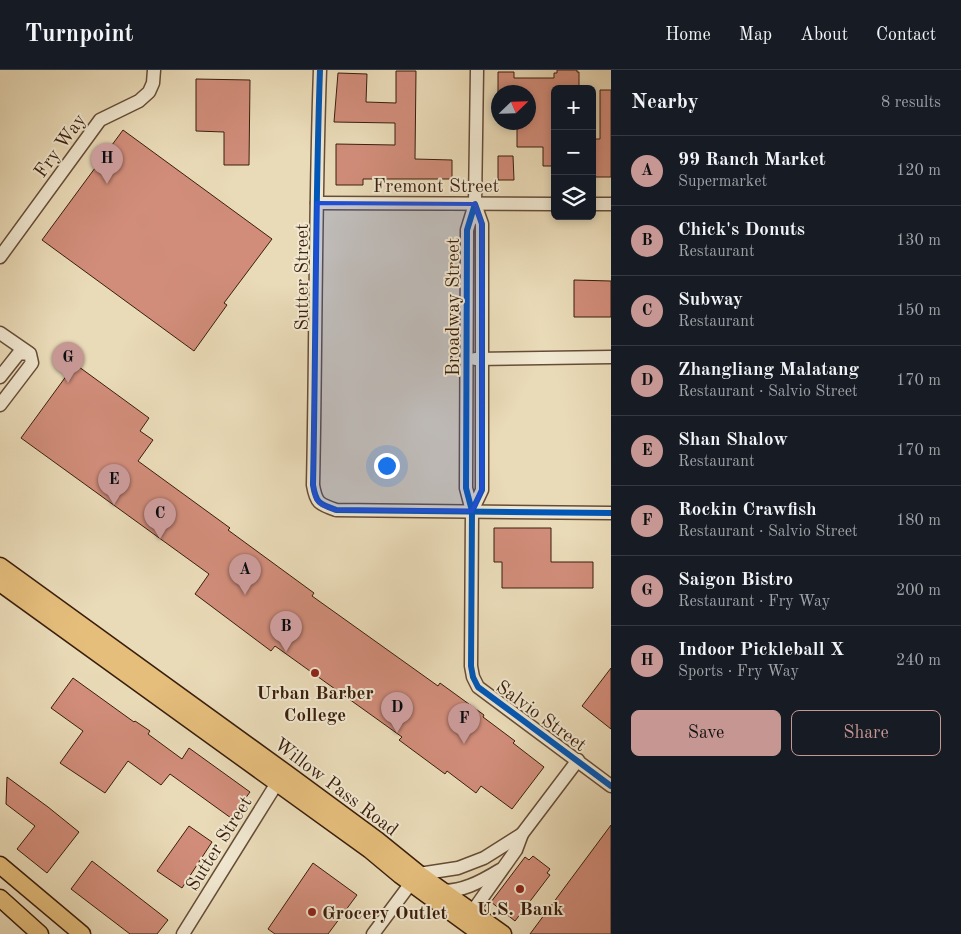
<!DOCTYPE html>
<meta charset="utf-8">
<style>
body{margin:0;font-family:"Old Standard TT",serif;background:#242831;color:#f1f3f6}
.controls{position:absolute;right:15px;top:15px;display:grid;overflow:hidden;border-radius:8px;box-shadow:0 2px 8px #0003}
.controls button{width:45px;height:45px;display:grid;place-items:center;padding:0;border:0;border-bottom:1px solid #363941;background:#171b24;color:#f1f3f6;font:25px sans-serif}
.compass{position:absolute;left:491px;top:15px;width:45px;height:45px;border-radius:50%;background:#171b24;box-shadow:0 2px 8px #0003;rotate:67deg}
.you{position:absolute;left:386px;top:395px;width:18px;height:18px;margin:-12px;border:4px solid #fff;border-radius:50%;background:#1a73e8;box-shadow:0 0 0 8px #1a73e833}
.badge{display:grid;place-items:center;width:32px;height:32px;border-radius:50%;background:#c59692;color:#111;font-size:16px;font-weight:700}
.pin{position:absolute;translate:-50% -41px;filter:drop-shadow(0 1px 2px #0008)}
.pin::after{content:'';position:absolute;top:26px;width:18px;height:15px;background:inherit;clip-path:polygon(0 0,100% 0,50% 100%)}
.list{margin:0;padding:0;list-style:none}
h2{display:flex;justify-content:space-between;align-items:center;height:65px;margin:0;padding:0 20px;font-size:21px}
h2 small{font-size:16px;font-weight:400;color:#9ea1a6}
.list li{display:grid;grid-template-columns:32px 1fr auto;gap:15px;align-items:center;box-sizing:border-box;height:70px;padding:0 20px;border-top:1px solid #363941}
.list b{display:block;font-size:19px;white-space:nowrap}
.list p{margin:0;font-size:16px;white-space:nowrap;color:#9ea1a6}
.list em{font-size:16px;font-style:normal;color:#9ea1a6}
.actions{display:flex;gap:10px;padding:15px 20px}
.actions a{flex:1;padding:11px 0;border:1px solid #c59692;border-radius:8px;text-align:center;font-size:18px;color:#c59692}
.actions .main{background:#c59692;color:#111}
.icon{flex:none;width:28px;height:28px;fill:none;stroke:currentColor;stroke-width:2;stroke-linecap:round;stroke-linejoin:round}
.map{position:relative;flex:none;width:611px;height:864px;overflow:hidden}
header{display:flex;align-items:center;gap:30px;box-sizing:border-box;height:70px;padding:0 25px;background:#171b24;border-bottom:1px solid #363941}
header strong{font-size:24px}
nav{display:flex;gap:28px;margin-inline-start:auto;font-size:18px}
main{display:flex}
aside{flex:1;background:#171b24}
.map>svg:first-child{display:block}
.building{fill:#d18d7a;stroke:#3a1e0c}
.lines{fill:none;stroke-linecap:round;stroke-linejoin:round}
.minor-casing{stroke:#664d37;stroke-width:15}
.major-casing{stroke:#3a1e0c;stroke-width:19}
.minor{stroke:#f1e8d1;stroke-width:12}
.major{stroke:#e5be7c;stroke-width:16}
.cycleway-casing{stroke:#f1e8d1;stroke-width:9}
.cycleway{stroke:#0057b8;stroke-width:6}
.marked{fill:#1d4ed8;fill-opacity:0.2;stroke:#1d4ed8;stroke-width:4;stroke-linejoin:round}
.poi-dot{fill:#8f2418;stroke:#f1e8d1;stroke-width:2}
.labels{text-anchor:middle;stroke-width:4;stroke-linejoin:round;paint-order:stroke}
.street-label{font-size:19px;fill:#3a1e0c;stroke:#f1e8d1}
.poi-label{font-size:19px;font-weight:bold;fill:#3a1e0c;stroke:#f1e8d1}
</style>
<header>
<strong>Turnpoint</strong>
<nav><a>Home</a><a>Map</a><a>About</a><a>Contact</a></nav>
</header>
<main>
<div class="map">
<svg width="611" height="864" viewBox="0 0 611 864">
<rect width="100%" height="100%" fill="#eadbb8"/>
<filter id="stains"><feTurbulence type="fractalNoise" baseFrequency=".004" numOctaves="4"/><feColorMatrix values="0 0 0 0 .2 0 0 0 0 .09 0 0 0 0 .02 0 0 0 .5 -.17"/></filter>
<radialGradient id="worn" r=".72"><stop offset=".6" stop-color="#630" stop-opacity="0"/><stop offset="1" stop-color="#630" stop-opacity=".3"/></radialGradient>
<g class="building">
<polygon points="557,0 577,0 577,2 579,2 579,19 555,19 555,96 543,96 543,77 517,77 517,52 528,52 528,22 498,22 498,2 514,2 514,8 554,8 554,3 557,3"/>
<polygon points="396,1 416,1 415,89 452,90 452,109 363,109 363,115 336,115 336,74 395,75 395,53 334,52 338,3 367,4 366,32 396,33"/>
<polygon points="196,9 250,10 249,95 224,95 224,62 196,61"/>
<polygon points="600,20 611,20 611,107 594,107 594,69 600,69"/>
<polygon points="123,60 272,169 224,233 227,235 194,281 42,170"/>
<polygon points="498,86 513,86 514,110 498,110"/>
<polygon points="574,210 611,211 611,247 574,247"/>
<polygon points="75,294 149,348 140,361 153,370 138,391 230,458 228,460 314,523 312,526 438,616 440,613 484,645 483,647 515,671 513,673 544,697 512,739 481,716 476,723 447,701 445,704 399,670 402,667 275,576 271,581 195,524 209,504 21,368"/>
<polygon points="494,458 551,458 551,492 593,492 593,518 502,518 502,492 494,492"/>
<polygon points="611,598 611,659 582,636"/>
<polygon points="73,608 134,652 135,651 150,661 148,664 182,689 189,678 250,722 231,748 170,704 161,715 128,691 105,723 60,693 83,661 51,638"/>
<polygon points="7,707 48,737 79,762 47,803 17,779 35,756 6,734"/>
<polygon points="611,755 611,864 530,864"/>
<polygon points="189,756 212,772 182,818 157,801"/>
<polygon points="533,786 550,799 547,803 550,805 515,851 491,832 525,787 529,790"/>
<polygon points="92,791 168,850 157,864 130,864 71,819"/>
<polygon points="313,793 357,825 328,864 275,864 268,859"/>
</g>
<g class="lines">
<defs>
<g id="minor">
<path d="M320,0C315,138 316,276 313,415C316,433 319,434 336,440L611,443"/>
<polyline points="317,133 555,134"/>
<polyline points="475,134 477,0"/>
<polyline points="592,134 611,134"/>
<polyline points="0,187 100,50 139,31 149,22 153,13 154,0"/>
<polyline points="0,263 29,283"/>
<polyline points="475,289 611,287"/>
<polyline points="0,307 19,283 30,284 32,293 0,335"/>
<polyline points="472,441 482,420 482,154 475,134 467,160 466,418 472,441 471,596 473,607 478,617 611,716"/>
<polyline points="419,804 458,798 484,788 522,764"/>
<path d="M437,820C459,824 482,811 500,800"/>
<polyline points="472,842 516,780 522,764 578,690"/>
<polyline points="183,864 277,713 283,706"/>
<polyline points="373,864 411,813"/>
</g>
<g id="major">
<polyline points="0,496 286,703 377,770 419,804 503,864"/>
<polyline points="0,513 370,780 400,805 481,864"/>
<polyline points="0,795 82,864"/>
<polyline points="0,828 40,864"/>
</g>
</defs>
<use href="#minor" class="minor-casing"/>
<use href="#major" class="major-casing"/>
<use href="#minor" class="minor"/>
<use href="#major" class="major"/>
<defs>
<g id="cycleway">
<path d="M320,0C315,138 316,276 313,415C316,433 319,434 336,440L611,443"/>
<polyline points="472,441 482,420 482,154 475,134 467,160 466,418 472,441 471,596 473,607 478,617 611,716"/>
</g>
</defs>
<use href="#cycleway" class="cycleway-casing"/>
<use href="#cycleway" class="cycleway"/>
</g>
<path class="marked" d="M317,133L475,134L482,154V420L472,441L336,440L322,435L316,429L313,415Z"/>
<g class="poi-dot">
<circle cx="315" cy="603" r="5"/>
<circle cx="520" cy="819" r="5"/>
<circle cx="312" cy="842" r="5"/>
</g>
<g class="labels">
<g class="street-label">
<text transform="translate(59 75) rotate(-54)" y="7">Fry Way</text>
<text x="436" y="122">Fremont Street</text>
<text transform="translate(301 207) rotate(-90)" y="7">Sutter Street</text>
<text transform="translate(452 237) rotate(-90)" y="7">Broadway Street</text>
<text transform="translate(542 645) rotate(36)" y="7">Salvio Street</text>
<text transform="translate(337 716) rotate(37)" y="7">Willow Pass Road</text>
<text transform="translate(218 773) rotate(-58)" y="7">Sutter Street</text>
</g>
<g class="poi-label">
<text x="315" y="629">Urban Barber<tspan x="315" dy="22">College</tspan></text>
<text x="520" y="845">U.S. Bank</text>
<text x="322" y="849" text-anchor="start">Grocery Outlet</text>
</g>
</g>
<rect width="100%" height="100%" filter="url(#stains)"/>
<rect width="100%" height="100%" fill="url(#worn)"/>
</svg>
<div class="controls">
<button>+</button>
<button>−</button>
<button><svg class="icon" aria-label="layers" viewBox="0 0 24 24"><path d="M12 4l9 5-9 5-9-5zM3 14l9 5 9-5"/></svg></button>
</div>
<svg class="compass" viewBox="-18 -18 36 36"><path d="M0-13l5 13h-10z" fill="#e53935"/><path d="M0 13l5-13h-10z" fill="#9ea1a6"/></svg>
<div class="you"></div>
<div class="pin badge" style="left:245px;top:525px">A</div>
<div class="pin badge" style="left:286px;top:582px">B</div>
<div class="pin badge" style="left:160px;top:469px">C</div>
<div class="pin badge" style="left:397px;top:663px">D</div>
<div class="pin badge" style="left:114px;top:435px">E</div>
<div class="pin badge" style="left:464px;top:674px">F</div>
<div class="pin badge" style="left:68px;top:313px">G</div>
<div class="pin badge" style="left:107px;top:114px">H</div>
</div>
<aside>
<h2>Nearby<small>8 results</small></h2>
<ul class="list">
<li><span class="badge">A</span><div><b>99 Ranch Market</b><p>Supermarket</p></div><em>120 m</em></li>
<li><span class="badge">B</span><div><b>Chick's Donuts</b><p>Restaurant</p></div><em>130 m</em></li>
<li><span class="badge">C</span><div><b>Subway</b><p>Restaurant</p></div><em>150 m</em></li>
<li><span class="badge">D</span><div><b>Zhangliang Malatang</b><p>Restaurant · Salvio Street</p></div><em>170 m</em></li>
<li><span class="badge">E</span><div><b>Shan Shalow</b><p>Restaurant</p></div><em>170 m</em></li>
<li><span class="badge">F</span><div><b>Rockin Crawfish</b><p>Restaurant · Salvio Street</p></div><em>180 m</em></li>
<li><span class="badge">G</span><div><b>Saigon Bistro</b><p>Restaurant · Fry Way</p></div><em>200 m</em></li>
<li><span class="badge">H</span><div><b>Indoor Pickleball X</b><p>Sports · Fry Way</p></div><em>240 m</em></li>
</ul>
<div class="actions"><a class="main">Save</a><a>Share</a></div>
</aside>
</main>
